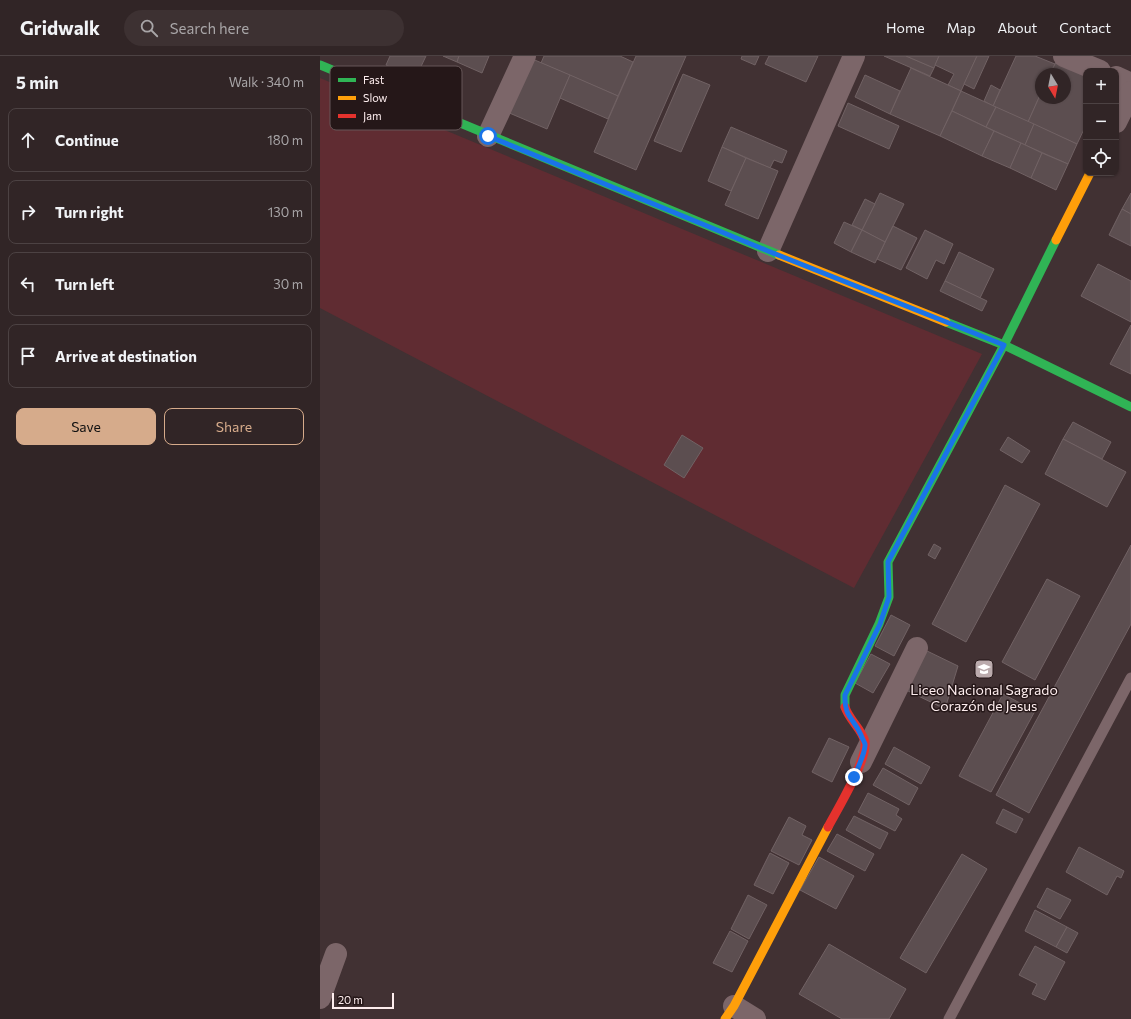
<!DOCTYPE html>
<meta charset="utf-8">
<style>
body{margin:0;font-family:Commissioner,sans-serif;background:#3d3132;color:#f1f3f6}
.controls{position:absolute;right:12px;top:12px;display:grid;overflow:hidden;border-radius:8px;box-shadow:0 1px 3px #0004}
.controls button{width:36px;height:36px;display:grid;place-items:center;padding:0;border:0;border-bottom:1px solid #4c4243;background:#312526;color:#f1f3f6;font:20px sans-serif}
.compass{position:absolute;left:715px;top:12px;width:36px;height:36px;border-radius:50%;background:#312526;box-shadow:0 1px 3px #0004;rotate:170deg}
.scale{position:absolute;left:12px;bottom:10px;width:62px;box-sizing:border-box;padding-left:4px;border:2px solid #fdedee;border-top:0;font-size:11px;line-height:14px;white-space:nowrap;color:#fdedee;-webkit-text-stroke:3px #251718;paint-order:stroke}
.stop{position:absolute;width:12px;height:12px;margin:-9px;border:3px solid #1a73e8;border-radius:50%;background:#fff}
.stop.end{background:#1a73e8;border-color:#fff;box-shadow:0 1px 4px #0008}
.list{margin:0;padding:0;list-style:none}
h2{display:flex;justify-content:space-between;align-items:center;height:52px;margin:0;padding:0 16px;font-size:17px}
h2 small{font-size:13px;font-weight:400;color:#a8a5a7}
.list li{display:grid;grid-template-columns:26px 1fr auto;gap:12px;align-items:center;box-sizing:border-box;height:64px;margin:0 8px 8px;padding:0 8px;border:1px solid #4c4243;border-radius:8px}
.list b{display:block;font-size:15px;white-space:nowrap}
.list em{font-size:13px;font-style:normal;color:#a8a5a7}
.actions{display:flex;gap:8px;padding:12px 16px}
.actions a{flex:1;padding:9px 0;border:1px solid #d6ab8b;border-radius:8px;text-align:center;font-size:14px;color:#d6ab8b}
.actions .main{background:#d6ab8b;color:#111}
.icon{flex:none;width:22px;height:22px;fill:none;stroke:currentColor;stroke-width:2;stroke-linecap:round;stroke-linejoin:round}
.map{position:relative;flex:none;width:811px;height:963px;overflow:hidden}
header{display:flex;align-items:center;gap:24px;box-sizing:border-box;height:56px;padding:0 20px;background:#312526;border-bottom:1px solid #4c4243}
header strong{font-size:19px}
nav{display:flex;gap:22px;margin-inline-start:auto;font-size:14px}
.search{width:280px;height:36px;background:#3d3132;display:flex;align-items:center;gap:10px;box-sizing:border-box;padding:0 14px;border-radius:22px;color:#a8a5a7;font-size:15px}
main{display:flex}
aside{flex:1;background:#312526}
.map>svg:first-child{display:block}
.green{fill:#602c32}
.building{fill:#5c4e50;stroke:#716264}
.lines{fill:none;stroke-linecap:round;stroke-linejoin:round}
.lane{stroke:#7c6669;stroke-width:11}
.street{stroke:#7c6669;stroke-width:22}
.fast{stroke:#30b455;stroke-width:9}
.slow{stroke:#ff9f0a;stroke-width:9}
.jam{stroke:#e5322d;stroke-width:9}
.route{stroke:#1a73e8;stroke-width:5}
.labels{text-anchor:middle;stroke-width:3;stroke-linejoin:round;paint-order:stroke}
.poi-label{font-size:14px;fill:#fdedee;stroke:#251718}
.key{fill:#251718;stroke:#665758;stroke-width:1}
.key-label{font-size:11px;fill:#fdedee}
</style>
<header>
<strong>Gridwalk</strong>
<div class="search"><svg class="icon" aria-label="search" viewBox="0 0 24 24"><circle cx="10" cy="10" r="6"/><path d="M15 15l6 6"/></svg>Search here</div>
<nav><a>Home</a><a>Map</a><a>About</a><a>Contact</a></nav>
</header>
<main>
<aside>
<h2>5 min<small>Walk · 340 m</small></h2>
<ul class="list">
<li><svg class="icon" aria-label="ahead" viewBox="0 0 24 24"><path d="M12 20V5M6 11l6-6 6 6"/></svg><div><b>Continue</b></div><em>180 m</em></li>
<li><svg class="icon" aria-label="right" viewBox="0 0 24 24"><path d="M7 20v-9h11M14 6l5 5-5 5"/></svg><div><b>Turn right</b></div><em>130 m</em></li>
<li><svg class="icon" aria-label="left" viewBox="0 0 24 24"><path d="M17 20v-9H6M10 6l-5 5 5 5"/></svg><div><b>Turn left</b></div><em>30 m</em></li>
<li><svg class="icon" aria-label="arrive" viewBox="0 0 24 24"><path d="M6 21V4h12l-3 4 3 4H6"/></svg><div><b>Arrive at destination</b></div></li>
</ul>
<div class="actions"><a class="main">Save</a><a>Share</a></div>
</aside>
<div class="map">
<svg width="811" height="963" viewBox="0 0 811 963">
<rect width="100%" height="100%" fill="#413133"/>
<polygon class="green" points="0,22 662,298 534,532 0,252"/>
<g class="building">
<polygon points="70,0 106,0 95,23 66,9"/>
<polygon points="123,0 139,0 137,6"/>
<polygon points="139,0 169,0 162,17 137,6"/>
<polygon points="224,0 300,0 313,6 298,40 221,7"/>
<polygon points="316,0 366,0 316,114 274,96"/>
<polygon points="422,0 439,0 435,9 421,3"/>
<polygon points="449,0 498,0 486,26 445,8"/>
<polygon points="564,0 586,0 614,12 610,20"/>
<polygon points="586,0 619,0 614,12"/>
<polygon points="619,0 657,0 641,35 628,29 634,18 615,9"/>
<polygon points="657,0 669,0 654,33 644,28"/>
<polygon points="696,0 715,0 735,8 730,18 721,18 721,37 708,66 673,50"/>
<polygon points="210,2 250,19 227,73 187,56"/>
<polygon points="736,6 766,20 766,69 757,88 708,66 721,37 721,42 745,42 745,18 730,18"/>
<polygon points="591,12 641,35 620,80 570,58"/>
<polygon points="363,18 390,29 361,96 334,85"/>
<polygon points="250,19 298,40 288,63 240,42"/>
<polygon points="545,19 580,35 570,58 535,41"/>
<polygon points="671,29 680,34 673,50 664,45"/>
<polygon points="641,35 676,51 666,71 632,55"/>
<polygon points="528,47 579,70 569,93 518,70"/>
<polygon points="676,51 714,68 705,89 666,71"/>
<polygon points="632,55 674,75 662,100 620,80"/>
<polygon points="714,68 757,88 748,108 705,89"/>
<polygon points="411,71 467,95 462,107 454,104 450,112 402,91"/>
<polygon points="674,75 701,87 690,112 662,100"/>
<polygon points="701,87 722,97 711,122 690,112"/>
<polygon points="402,91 426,102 411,135 388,125"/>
<polygon points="722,97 748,108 736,134 711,122"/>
<polygon points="426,102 458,115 438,163 405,149"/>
<polygon points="560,137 584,148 565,186 542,174"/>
<polygon points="811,137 811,158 802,153"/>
<polygon points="545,143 555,148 542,174 532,169"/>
<polygon points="802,153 811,158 811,190 789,179"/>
<polygon points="524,166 542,174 531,196 514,187"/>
<polygon points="573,170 597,182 581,214 557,203"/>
<polygon points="542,174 565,186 555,207 531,196"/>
<polygon points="605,174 633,188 624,208 616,204 607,223 586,212"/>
<polygon points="639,196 674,213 660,242 625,225"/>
<polygon points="778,208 811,225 811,266 761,240"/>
<polygon points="625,225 667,245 662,255 620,235"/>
<polygon points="811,269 811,318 790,308"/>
<polygon points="753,366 791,386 782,403 743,383"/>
<polygon points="362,379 383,392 364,422 344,409"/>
<polygon points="688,381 710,395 702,407 680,394"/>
<polygon points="743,383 806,416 787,451 725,418"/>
<polygon points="685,429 720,448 646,586 612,568"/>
<polygon points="614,488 621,492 615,503 608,499"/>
<polygon points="811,489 811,568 709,757 676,739"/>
<polygon points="727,523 760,540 715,624 682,606"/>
<polygon points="571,559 590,569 574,600 555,590"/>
<polygon points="605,594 638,610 625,653 586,634"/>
<polygon points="551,598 570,608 553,637 535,627"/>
<polygon points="683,638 715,655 671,736 639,720"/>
<polygon points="509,682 529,691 512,726 492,716"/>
<polygon points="574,691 610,711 601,728 565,708"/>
<polygon points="563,712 598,732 589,749 553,729"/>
<polygon points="548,737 579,753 576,759 582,763 575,775 538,756"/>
<polygon points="683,753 703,763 696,777 676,767"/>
<polygon points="534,760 568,777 560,793 526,774"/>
<polygon points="469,761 486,770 482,779 492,784 479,809 451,795"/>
<polygon points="517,778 554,798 545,815 507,795"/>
<polygon points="759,791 804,815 801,822 797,820 787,839 746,816"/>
<polygon points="450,797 469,807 453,838 434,829"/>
<polygon points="642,798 667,813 606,917 580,902"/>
<polygon points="499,801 534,820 516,853 480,834"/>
<polygon points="727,832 751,844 740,863 717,851"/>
<polygon points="428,839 447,849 429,883 411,873"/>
<polygon points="715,854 747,871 736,891 705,875"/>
<polygon points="747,871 758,877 747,897 736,891"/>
<polygon points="410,875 428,885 412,916 393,907"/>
<polygon points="509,888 586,933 569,963 522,963 479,938"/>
<polygon points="715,890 745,906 725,944 712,938 717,928 699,919"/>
</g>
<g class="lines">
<polyline class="lane" points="629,963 811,622"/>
<g class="street">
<polyline points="744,0 780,15"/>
<polyline points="796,21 811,28"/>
<polyline points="796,66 811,36"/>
<polyline points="168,80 205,0"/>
<polyline points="448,195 534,0"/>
<polyline points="541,706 597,592"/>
<polyline points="0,942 16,898"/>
<polyline points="414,950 435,963"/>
</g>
<g class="fast">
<polyline points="0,9 459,199"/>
<polyline points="626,266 684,289 811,351"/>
<polyline points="525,651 525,639 559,568 569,541 568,506 684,289 736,184"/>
</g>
<g class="slow">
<polyline points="736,184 770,117"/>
<polyline points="459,199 626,266"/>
<polyline points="405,963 414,950 508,771"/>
</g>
<path class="jam" d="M508,771C517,754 548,703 545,686C542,673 529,664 525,651"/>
</g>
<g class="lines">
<path class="route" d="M168,80L448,195L684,289L568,506L569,541L560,568L525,639C524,661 533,661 541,679C542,682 544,685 545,688C546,695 537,714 534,721"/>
</g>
<defs>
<symbol id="school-square" viewBox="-11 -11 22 22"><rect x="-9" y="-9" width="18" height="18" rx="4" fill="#bbabad" stroke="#251718"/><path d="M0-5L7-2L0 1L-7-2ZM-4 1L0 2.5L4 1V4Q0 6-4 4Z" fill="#fff"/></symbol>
</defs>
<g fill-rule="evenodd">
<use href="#school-square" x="653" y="602" width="22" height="22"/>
</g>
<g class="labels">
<g class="poi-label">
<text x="664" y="639">Liceo Nacional Sagrado<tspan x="664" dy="16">Corazón de Jesus</tspan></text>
</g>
</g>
<rect x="10" y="10" width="132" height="64" rx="6" class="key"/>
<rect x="18" y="22" width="18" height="4" fill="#30b455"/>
<rect x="18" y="40" width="18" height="4" fill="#ff9f0a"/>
<rect x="18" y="58" width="18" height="4" fill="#e5322d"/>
<g class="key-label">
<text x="43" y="28">Fast</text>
<text x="43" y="46">Slow</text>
<text x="43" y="64">Jam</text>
</g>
</svg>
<div class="controls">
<button>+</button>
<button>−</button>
<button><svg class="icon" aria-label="locate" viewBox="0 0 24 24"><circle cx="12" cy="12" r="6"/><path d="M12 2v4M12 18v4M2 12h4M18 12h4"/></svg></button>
</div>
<svg class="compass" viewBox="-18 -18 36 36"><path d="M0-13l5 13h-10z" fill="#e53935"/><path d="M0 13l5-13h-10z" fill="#a8a5a7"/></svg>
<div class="scale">20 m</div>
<div class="stop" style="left:168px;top:80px"></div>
<div class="stop end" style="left:534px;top:721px"></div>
</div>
</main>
